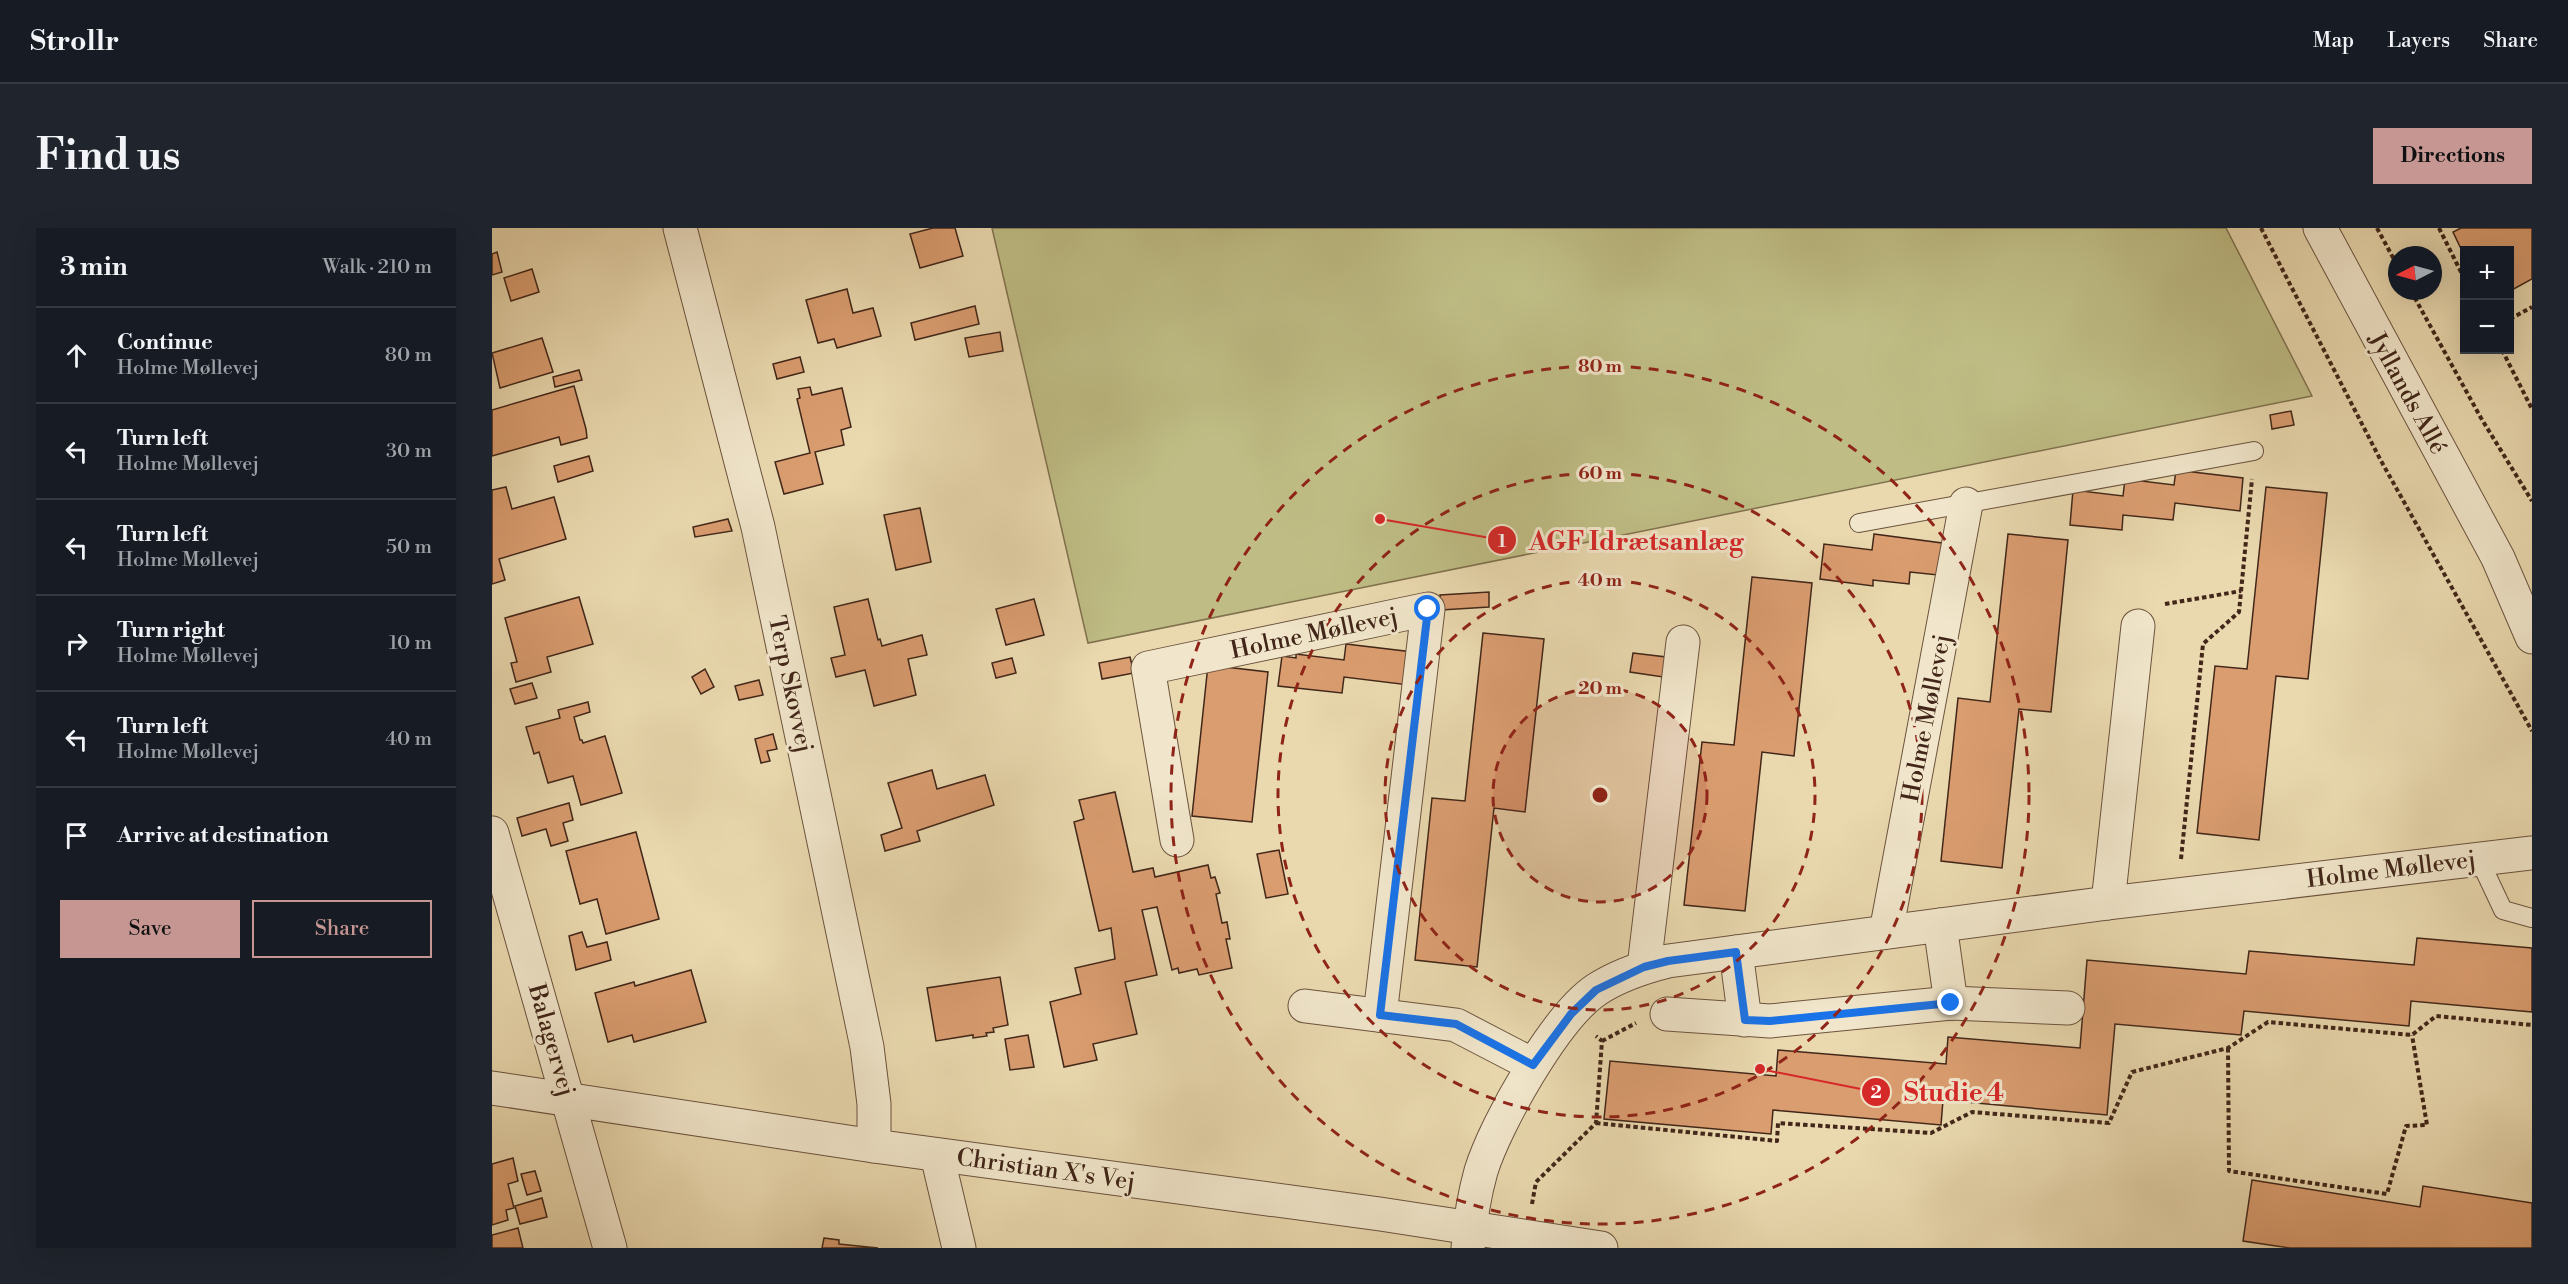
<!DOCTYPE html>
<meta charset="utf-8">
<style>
body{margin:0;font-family:"Libre Bodoni",serif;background:#20242c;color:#f1f3f6}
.controls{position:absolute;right:18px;top:18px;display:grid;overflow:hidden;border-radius:0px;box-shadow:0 6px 24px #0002}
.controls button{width:54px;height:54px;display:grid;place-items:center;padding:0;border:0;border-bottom:2px solid #363941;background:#171b24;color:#f1f3f6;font:30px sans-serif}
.compass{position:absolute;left:1896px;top:18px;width:54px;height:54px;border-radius:50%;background:#171b24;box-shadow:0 6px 24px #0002;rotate:264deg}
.stop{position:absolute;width:18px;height:18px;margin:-14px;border:4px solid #1a73e8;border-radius:50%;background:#fff}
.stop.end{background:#1a73e8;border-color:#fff;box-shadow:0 2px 6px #0008}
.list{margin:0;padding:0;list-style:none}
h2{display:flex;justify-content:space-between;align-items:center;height:78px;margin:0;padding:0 24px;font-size:26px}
h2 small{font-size:20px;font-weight:400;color:#9ea1a6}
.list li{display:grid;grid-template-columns:39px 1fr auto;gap:18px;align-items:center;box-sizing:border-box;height:96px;padding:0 24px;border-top:2px solid #363941}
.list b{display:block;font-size:22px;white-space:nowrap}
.list p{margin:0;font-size:20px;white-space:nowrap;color:#9ea1a6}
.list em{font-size:20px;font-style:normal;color:#9ea1a6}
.actions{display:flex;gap:12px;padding:18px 24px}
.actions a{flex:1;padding:14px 0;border:2px solid #c59692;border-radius:0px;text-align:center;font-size:21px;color:#c59692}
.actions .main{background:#c59692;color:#111}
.icon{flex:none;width:33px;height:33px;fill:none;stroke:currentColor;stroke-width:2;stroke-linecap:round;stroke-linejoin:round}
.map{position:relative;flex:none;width:2040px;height:1020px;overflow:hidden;border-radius:0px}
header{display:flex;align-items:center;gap:36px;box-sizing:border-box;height:84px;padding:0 30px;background:#171b24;border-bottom:2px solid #363941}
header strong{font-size:28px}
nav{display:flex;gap:33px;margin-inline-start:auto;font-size:21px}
.intro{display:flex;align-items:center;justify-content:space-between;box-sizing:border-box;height:144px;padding:0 36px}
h1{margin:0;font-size:42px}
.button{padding:15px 27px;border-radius:0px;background:#c59692;color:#111;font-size:21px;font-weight:700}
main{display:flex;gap:36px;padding:0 36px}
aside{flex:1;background:#171b24;border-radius:0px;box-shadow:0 6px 24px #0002}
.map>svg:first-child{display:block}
.pitch{fill:#bfbd85;stroke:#80724f;stroke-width:1.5}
.building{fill:#da9d70;stroke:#412619;stroke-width:1.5}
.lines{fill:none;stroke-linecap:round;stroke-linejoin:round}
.service-casing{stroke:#6b533e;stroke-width:20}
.minor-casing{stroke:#6b533e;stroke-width:35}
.tertiary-casing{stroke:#6b533e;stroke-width:35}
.path{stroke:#412619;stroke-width:4;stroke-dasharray:4.5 3;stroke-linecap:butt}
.service{stroke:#f1e6cb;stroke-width:18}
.minor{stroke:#f1e6cb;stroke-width:33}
.tertiary{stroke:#f1e6cb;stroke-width:33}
.route{stroke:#1a73e8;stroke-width:8}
.ring{fill:none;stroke:#8f2418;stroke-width:3;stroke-dasharray:10 8}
.labels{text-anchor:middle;stroke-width:6;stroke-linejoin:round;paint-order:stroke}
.street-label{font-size:24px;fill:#412619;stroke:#f1e6cb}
.centre{fill:#8f2418;stroke:#f1e6cb;stroke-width:3}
.ring-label{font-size:18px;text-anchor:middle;font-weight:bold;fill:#8f2418;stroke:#f1e6cb;stroke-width:6;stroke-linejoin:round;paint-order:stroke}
.leader{fill:none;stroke:#d62828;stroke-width:2}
.callout-dot{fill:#d62828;stroke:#f1e6cb;stroke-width:2}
.mark-label{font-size:18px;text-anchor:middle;font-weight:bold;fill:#fff}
.callout-label{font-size:26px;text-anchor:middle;font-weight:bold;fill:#d62828;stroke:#f1e6cb;stroke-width:6;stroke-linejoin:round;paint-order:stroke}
</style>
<header>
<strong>Strollr</strong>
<nav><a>Map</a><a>Layers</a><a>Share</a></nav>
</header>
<div class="intro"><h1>Find us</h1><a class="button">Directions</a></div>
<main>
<aside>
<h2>3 min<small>Walk · 210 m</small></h2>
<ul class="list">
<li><svg class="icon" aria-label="ahead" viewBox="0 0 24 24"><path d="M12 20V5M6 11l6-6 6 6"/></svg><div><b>Continue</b><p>Holme Møllevej</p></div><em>80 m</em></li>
<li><svg class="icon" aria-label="left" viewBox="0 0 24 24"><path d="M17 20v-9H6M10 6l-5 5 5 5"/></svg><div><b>Turn left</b><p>Holme Møllevej</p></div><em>30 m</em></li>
<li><svg class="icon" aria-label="left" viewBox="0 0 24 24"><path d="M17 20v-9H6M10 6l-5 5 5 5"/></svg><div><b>Turn left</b><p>Holme Møllevej</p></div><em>50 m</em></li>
<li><svg class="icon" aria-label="right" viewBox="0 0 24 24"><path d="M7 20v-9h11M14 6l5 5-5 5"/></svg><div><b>Turn right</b><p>Holme Møllevej</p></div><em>10 m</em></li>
<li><svg class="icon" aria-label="left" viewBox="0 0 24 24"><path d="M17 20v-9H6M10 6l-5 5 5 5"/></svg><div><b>Turn left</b><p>Holme Møllevej</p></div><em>40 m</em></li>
<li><svg class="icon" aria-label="arrive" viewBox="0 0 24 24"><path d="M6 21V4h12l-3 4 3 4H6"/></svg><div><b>Arrive at destination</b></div></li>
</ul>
<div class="actions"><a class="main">Save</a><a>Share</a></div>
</aside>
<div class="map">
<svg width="2040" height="1020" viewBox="0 0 2040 1020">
<rect width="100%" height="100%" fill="#ead9af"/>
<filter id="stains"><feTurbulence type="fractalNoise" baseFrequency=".00333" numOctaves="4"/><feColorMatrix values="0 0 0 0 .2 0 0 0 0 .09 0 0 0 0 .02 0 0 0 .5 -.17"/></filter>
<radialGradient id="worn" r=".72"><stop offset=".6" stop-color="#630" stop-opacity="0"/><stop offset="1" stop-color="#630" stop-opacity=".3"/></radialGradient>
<polygon class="pitch" points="500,0 1734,0 1820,168 596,415"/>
<g class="building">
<polygon points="441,0 463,0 471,28 428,40 418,6"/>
<polygon points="1969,0 2040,0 2040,51 2018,63 2018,22 1972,22 1972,27 1961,4"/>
<polygon points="5,24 10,44 0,47 0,26"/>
<polygon points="40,41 47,64 19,73 12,50"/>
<polygon points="355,61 361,85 381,80 389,108 345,120 342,111 326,115 314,72"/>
<polygon points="483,78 487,96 423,112 419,95"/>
<polygon points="508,104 511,123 477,129 473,110"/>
<polygon points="50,110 61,144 8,160 0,125"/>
<polygon points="308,129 312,144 285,151 281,136"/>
<polygon points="87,142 90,152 63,159 61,149"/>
<polygon points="82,158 94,201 95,210 69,217 67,209 0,228 0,182"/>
<polygon points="318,159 320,167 350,160 359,199 349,202 352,217 323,224 331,256 292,266 283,234 318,225 305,171 308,170 306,161"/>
<polygon points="1799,183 1802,197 1780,201 1778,187"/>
<polygon points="97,228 101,243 66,254 62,238"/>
<polygon points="1684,242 1751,250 1748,283 1683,275 1681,292 1631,287 1630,302 1578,297 1581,262 1631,268 1633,251 1682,257"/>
<polygon points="14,259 20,281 62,269 74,311 7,331 13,352 0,356 0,262"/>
<polygon points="1774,259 1835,265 1816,451 1784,448 1767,612 1705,605 1723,438 1755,441"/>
<polygon points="428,280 439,334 404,342 392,287"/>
<polygon points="236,291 240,303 203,309 201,299"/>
<polygon points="1382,306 1450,315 1446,347 1418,344 1417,356 1381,352 1381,358 1328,351 1332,316 1380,322"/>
<polygon points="1516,306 1576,312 1559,484 1527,481 1510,640 1449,633 1466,470 1498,474"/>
<polygon points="1260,349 1320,355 1302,528 1270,524 1253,683 1192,677 1210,514 1242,517"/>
<polygon points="997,364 997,379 949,382 948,367"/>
<polygon points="87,369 101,416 55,429 59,444 24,454 19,435 25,434 13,390"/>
<polygon points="376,371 386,412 388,411 390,418 430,407 435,427 416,431 424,467 382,478 373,442 344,449 339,430 353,427 342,379"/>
<polygon points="542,371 552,407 514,417 504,381"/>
<polygon points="991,405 1052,411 1033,584 1002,580 985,739 923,732 940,570 973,573"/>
<polygon points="854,416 921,424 917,457 852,449 850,465 786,458 790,428 804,430 804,426 852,432"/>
<polygon points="1141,425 1174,429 1171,449 1138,444"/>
<polygon points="638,429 642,445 610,451 607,435"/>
<polygon points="520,430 524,445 504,450 500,435"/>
<polygon points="716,437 776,444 760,594 700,588"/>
<polygon points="213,441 222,459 209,466 200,449"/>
<polygon points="267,452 271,467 247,472 243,458"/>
<polygon points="40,455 45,470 23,476 18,461"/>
<polygon points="96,474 98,484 82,489 88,512 90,512 91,515 113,508 130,565 89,577 81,548 56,555 47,524 42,526 34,499 68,490 66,482"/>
<polygon points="281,506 285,521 275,523 278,533 269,535 263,511"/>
<polygon points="440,542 445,561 493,547 502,577 425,603 428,613 393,623 389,607 410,600 396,555"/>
<polygon points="623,564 641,644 661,640 663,649 716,637 719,650 723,649 728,665 724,666 730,695 735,694 738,711 734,711 740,740 707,747 705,741 687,745 686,740 680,742 665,679 650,682 665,747 633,754 645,806 601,816 605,832 572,839 558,774 589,766 583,740 623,731 619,700 607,703 582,594 592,591 587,572"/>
<polygon points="77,575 81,592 71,595 76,613 59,618 54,601 30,608 25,590"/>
<polygon points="144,604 167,691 114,706 105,671 88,676 74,623"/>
<polygon points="787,622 796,666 774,670 765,626"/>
<polygon points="90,704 95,719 115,714 119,732 84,742 77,708"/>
<polygon points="1925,710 2040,720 2040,784 1919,773 1917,798 1752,783 1749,807 1623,796 1615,887 1451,872 1449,897 1281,882 1279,906 1112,891 1118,833 1284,848 1286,822 1454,836 1456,809 1588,820 1595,732 1754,746 1757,723 1922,737"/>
<polygon points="199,742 214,794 142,814 140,807 116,814 103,765 142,754 143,758"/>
<polygon points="508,749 516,797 501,800 502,804 494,805 495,808 481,810 481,807 444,813 435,760"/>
<polygon points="536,807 542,839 518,842 513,811"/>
<polygon points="21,930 26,953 16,956 22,980 14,982 16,992 0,997 0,936"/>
<polygon points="43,943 49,963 35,967 29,946"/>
<polygon points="1760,952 1928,979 1931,958 2040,975 2040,1020 1798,1020 1751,1013"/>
<polygon points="50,970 55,989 28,996 23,978"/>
<polygon points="26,1000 31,1020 0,1020 0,1007"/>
<polygon points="332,1010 347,1012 347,1016 386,1020 330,1020"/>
</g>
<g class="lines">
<defs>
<g id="service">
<polyline points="1367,295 1762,223"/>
<polyline points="1987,631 2011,682 2040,690"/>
</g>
<g id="minor">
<polyline points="188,0 266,299 375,819 382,876 382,918"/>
<polyline points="0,605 118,1020"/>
<polyline points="685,612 656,440 936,381 888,787"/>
<polyline points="1616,675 1646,398"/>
<polyline points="1448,697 1459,775"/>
<polyline points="1394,704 1474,276"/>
<polyline points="1244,724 1253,792"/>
<polyline points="1152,739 1191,414"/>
<polyline points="813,778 964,797 1041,837"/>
<polyline points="1175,786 1278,793 1459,775 1576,780"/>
<polyline points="445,927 467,1020"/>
<path d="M976,1020C978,994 982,968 989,943C1004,895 1063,790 1104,762C1125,748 1152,739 1176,733L1616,675L2040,625"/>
</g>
<g id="tertiary">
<polyline points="1828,0 2006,330 2040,409"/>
<polyline points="0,860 382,918 888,986 1109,1020"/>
</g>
</defs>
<use href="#service" class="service-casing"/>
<use href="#minor" class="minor-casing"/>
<use href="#tertiary" class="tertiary-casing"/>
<g class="path">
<polyline points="1769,0 1888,231 2040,503"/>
<polyline points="1885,0 1905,37"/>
<polyline points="1947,0 1972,50"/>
<polyline points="1919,63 1989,190 2040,273"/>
<polyline points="2018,91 2040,79"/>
<polyline points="2010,122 2040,181"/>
<polyline points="1673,376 1749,363"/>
<polyline points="1689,631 1711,416 1747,384 1760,251"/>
<polyline points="1110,813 1144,795"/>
<polyline points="1736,820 1737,943 1895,966 1914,898 1935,897 1920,807"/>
<polyline points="1104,895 1285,913 1286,895 1439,905 1480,884 1617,895 1640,844 1736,820 1776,794 1920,807 1944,788 2040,797"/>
<polyline points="1040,976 1044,954 1104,895 1110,813 1104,808"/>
</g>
<use href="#service" class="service"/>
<use href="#minor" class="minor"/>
<use href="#tertiary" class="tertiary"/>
</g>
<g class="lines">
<polyline class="route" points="936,381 888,787 964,796 1041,837 1079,786 1104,762 1152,739 1176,733 1244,724 1253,792 1278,793 1459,775"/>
</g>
<circle cx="1108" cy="567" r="107" fill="#8f2418" fill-opacity=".12"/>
<g class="ring">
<circle cx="1108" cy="567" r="107"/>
<circle cx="1108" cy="567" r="215"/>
<circle cx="1108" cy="567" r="322"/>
<circle cx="1108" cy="567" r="429"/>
</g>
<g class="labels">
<g class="street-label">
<text transform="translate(1916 165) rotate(61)" y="8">Jyllands Allé</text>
<text transform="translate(822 405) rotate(-12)" y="8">Holme Møllevej</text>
<text transform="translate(299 456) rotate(78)" y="8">Terp Skovvej</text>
<text transform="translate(1434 490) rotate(-79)" y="8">Holme Møllevej</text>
<text transform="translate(1899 641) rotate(-7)" y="8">Holme Møllevej</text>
<text transform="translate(60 812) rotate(74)" y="8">Balagervej</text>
<text transform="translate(554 941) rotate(8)" y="8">Christian X's Vej</text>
</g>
</g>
<circle cx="1108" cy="567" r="9" class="centre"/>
<g class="ring-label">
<text x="1108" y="144">80 m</text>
<text x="1108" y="251">60 m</text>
<text x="1108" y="358">40 m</text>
<text x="1108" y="466">20 m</text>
</g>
<path class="leader" d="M888 291L1010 312M1268 841L1384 864"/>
<g class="callout-dot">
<circle cx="888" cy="291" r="6"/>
<circle cx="1268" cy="841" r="6"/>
<circle cx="1010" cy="312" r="15"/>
<circle cx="1384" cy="864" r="15"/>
</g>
<g class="mark-label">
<text x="1010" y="319">1</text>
<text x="1384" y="870">2</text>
</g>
<g class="callout-label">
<text x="1144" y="322">AGF Idrætsanlæg</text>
<text x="1462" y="873">Studie 4</text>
</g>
<rect width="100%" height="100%" filter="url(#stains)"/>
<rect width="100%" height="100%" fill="url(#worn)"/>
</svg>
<div class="controls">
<button>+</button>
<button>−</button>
</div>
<svg class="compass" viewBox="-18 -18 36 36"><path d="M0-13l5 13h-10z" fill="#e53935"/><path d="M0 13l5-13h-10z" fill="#9ea1a6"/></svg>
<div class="stop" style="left:936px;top:381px"></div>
<div class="stop end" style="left:1459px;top:775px"></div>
</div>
</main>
